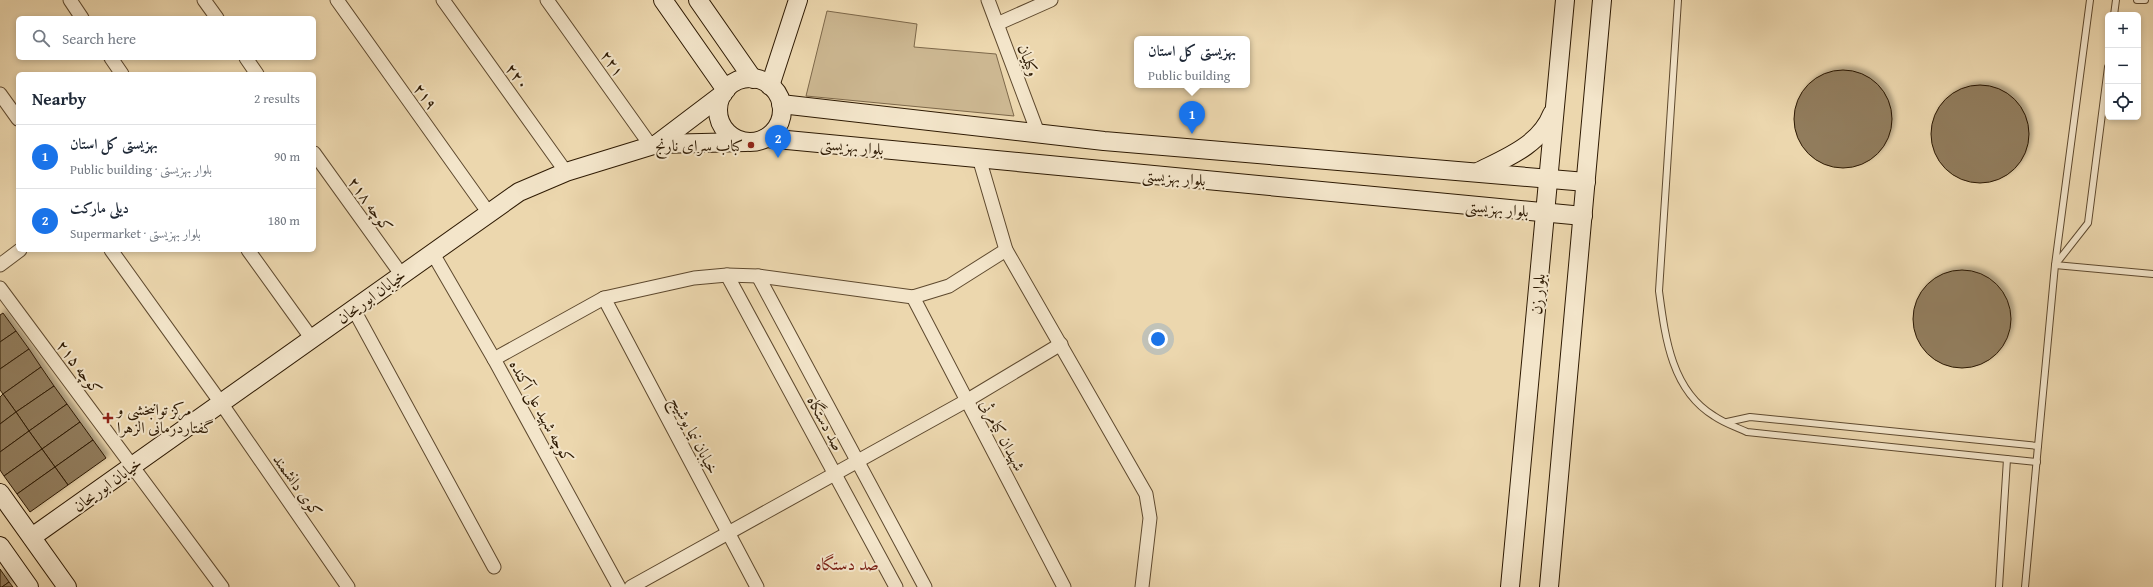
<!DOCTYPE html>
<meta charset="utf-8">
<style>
body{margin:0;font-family:"Gentium Book Plus",Amiri,serif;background:#f6f6f7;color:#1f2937}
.controls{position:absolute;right:12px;top:12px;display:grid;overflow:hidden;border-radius:6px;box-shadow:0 2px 6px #0003}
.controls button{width:36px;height:36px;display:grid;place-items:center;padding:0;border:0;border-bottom:1px solid #e0e1e3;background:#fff;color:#1f2937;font:20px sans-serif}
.you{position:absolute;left:1158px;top:339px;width:14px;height:14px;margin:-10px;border:3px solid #fff;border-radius:50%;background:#1a73e8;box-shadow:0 0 0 6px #1a73e833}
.badge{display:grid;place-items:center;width:26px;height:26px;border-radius:50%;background:#1a73e8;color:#fff;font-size:13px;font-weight:700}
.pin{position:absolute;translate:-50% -33px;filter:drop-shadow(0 1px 2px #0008)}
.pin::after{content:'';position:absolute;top:21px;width:14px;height:12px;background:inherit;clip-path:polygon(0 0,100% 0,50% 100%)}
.popup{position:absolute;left:1134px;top:36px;width:116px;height:52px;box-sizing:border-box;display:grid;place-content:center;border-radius:6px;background:#fff;filter:drop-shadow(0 1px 3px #0005);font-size:13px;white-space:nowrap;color:#747a83}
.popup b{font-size:15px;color:#1f2937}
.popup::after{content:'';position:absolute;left:50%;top:100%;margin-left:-8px;border:8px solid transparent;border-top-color:#fff}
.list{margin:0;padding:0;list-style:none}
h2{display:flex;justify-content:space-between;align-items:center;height:52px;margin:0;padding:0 16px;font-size:17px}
h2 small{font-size:13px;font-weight:400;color:#747a83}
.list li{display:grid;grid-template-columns:26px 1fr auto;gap:12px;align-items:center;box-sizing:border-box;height:64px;padding:0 16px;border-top:1px solid #e0e1e3}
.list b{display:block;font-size:15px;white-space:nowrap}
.list p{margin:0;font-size:13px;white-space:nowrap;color:#747a83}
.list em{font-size:13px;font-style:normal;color:#747a83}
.icon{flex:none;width:22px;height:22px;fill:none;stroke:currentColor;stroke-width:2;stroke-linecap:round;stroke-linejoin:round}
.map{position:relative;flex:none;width:2153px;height:587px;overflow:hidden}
.search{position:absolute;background:#fff;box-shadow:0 2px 6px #0003;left:16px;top:16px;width:300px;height:44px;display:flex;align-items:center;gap:10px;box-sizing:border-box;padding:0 14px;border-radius:6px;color:#747a83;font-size:15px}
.panel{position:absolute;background:#fff;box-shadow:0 2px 6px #0003;left:16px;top:72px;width:300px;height:180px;border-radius:6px}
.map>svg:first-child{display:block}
.green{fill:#ccb791;stroke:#7d684a}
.building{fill:#917c5c;stroke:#2e1a03;filter:url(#shadow)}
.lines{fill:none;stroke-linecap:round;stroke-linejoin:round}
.lane-casing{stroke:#5e492e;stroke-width:8}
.street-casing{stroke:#5e492e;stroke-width:15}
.secondary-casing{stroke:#2e1a03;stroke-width:20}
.lane{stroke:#f3e5ca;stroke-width:6}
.street{stroke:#f3e5ca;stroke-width:13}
.secondary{stroke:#f3e5ca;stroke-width:18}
.poi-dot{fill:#8f2418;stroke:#f3e5ca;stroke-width:1.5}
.labels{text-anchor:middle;stroke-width:4;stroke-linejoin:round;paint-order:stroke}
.street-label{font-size:16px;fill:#2e1a03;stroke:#f3e5ca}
.poi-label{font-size:16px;fill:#2e1a03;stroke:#f3e5ca;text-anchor:end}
.neighbourhood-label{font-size:17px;fill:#7a1f14;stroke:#f3e5ca}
</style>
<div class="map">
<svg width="2153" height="587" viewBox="0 0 2153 587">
<defs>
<filter id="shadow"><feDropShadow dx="3.5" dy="-3.5" stdDeviation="2" flood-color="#0004"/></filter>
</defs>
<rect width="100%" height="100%" fill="#ecd7ae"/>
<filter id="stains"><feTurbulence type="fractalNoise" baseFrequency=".005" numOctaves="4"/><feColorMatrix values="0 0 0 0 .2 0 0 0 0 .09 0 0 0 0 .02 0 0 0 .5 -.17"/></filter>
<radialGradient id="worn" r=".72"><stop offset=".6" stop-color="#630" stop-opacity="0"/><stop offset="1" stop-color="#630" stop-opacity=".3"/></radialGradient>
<polygon class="green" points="827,11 917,24 914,47 996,54 1014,116 806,96"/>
<g class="building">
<circle cx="1843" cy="119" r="49"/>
<circle cx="1980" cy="134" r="49"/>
<circle cx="1962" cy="319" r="49"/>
<polygon points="3,313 16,331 0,342 0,315"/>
<polygon points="16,331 29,349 0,369 0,342"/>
<polygon points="29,349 41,367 3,394 0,390 0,369"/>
<polygon points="41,367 54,386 16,412 3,394"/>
<polygon points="54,386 67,404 29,431 16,412"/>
<polygon points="3,394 16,412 0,424 0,397"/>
<polygon points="67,404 80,422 42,449 29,431"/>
<polygon points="16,412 29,431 0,452 0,424"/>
<polygon points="80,422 93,440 55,467 42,449"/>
<polygon points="29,431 42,449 4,476 0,470 0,452"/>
<polygon points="93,440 106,458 68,485 55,467"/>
<polygon points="42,449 55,467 17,494 4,476"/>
<polygon points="55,467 68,485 30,512 17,494"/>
<polygon points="0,569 9,582 2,587 0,587"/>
<polygon points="9,582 13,587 2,587"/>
</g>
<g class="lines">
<defs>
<g id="lane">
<path d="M1678,0L1659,291C1665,336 1671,390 1714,416C1724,423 1736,427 1747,432L2007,459L1999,587"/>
<polyline points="2090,0 2055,265 2153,274"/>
<polyline points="2137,0 2145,0"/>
<polyline points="2114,15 2116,0"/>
<polyline points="1727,422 1750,417 2038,446 2025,587"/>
<polyline points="2038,446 2055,265 2088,223 2108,67"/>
<polyline points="2007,459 2037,462"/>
</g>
<g id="street">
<polyline points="70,0 82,18"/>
<polyline points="204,0 217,18"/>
<polyline points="337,0 488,212"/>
<polyline points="443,0 566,172"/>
<polyline points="547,0 651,146"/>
<polyline points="988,0 1038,133"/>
<polyline points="997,24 1051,0"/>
<polyline points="111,58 122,74"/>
<polyline points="246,58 257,74"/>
<polyline points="0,94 18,119"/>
<polyline points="314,153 401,274"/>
<polyline points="111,250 221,403 348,587"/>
<polyline points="248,250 312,339"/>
<polyline points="1006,250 1146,494 1150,518 1142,587"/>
<polyline points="432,252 494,359 619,587"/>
<polyline points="0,265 20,250"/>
<polyline points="727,275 896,587"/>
<polyline points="758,276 925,587"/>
<polyline points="0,288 222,587"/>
<polyline points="913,297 1064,587"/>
<polyline points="604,298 757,587"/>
<polyline points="353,308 494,567"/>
<polyline points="494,359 604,298 694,278 727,275 758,276 913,297 949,286 1006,250 979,158"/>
<polyline points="631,587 966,401 1061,344"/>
</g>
<g id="secondary">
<polyline points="663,0 726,90"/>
<polyline points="698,0 753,79"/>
<circle cx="750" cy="110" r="32"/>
<polyline points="770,86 798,0"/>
<polyline points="781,104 1104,141 1586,182"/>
<polyline points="766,138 1583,216"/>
<polyline points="657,144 723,94"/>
<path d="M1478,172C1506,158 1540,145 1552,114"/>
<polyline points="0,493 67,587"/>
<polyline points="32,537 519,192 566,172 657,144 746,142"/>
<polyline points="0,546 29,587"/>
<polyline points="1510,587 1565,0"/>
<polyline points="1549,587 1602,0"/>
</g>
</defs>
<use href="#lane" class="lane-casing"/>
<use href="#street" class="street-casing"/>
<use href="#secondary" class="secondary-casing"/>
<use href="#lane" class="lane"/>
<use href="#street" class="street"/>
<use href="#secondary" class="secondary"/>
</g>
<g class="poi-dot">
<circle cx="751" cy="145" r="4"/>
<path d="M106 412h4v4h4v4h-4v4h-4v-4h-4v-4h4z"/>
</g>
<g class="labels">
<g class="street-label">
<text transform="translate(1029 60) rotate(69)" y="6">وکیلیان</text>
<text transform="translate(613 63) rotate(55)" y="6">۲۲۱</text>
<text transform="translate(518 76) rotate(54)" y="6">۲۲۰</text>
<text transform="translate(426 96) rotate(54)" y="6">۲۱۹</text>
<text transform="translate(852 146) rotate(5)" y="6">بلوار بهزیستی</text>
<text transform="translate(1174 177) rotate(5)" y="6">بلوار بهزیستی</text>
<text transform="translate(371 204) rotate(54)" y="6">کوچه ۲۱۸</text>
<text transform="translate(1497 208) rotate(5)" y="6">بلوار بهزیستی</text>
<text transform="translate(1537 294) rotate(-85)" y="6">بلوار زن</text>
<text transform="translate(371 296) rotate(-36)" y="6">خیابان ابوریحان</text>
<text transform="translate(80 367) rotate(53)" y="6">کوچه ۲۱۵</text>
<text transform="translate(542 411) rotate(61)" y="6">کوچه شهید علی آکنده</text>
<text transform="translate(826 423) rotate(62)" y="6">صد دستگاه</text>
<text transform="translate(695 435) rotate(62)" y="6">خیابان نیما یوشیج</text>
<text transform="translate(1003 435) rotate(62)" y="6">شهیدان کیامرثی</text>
<text transform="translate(107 484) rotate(-36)" y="6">خیابان ابوریحان</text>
<text transform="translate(298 485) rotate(55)" y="6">کوی دانشمند</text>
</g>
<g class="poi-label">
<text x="743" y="151">کباب سرای نارنج</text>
<text x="117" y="415" text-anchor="start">مرکز توانبخشی و<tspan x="117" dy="18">گفتاردرمانی الزهرا</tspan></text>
</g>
<g class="neighbourhood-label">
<text x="847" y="570">صد دستگاه</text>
</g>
</g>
<rect width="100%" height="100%" filter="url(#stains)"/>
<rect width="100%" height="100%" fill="url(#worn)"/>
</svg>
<div class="controls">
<button>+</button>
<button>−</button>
<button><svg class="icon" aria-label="locate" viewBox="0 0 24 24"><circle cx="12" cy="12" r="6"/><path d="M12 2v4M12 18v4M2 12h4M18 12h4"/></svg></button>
</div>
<div class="you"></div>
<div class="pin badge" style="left:1192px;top:134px">1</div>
<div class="popup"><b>بهزیستی کل استان</b>Public building</div>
<div class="pin badge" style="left:778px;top:158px">2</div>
<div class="search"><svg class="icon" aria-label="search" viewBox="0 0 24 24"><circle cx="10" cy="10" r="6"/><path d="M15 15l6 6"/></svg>Search here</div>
<section class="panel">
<h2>Nearby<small>2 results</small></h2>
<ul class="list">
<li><span class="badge">1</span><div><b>بهزیستی کل استان</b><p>Public building · بلوار بهزیستی</p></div><em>90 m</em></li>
<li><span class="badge">2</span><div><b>دیلی مارکت</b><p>Supermarket · بلوار بهزیستی</p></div><em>180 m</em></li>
</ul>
</section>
</div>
